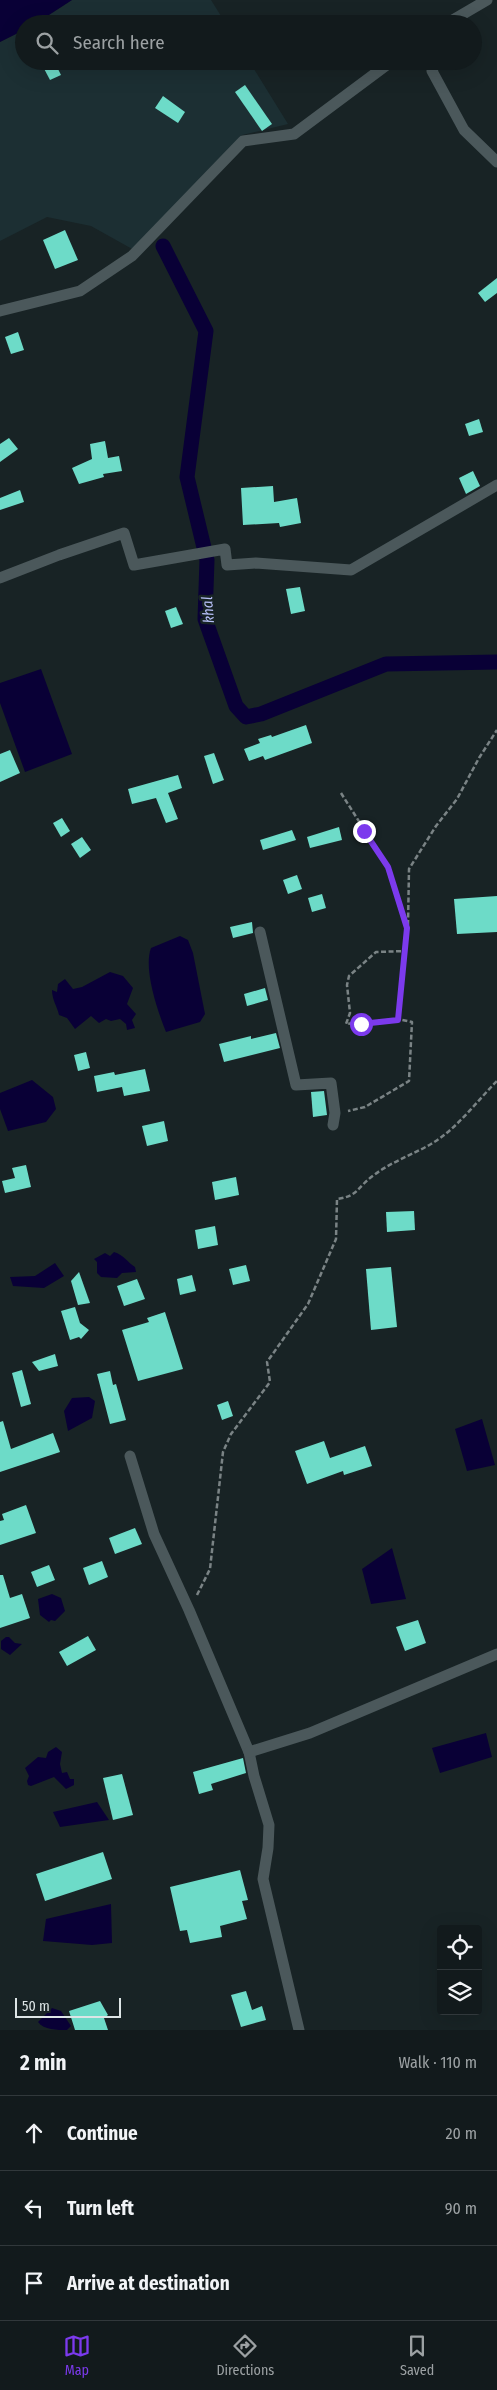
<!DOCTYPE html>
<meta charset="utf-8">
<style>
body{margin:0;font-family:"Fira Sans Condensed",sans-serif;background:#1f2729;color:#f1f3f6}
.controls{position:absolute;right:15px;bottom:15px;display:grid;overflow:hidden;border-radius:5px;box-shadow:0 5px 20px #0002}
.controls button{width:45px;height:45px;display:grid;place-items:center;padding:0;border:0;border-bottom:1px solid #31383b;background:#121a1c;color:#f1f3f6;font:25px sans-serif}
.scale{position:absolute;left:15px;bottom:12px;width:106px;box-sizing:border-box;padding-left:5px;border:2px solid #dde5e6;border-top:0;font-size:14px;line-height:18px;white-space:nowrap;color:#dde5e6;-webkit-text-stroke:4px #182325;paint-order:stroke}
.stop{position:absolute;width:15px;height:15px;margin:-11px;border:4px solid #7c3aed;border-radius:50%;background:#fff}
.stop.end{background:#7c3aed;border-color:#fff;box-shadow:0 1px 5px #0008}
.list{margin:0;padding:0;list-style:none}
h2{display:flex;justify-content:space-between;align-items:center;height:65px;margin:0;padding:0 20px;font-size:21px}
h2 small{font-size:16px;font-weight:400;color:#9ca1a3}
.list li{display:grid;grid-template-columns:32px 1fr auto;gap:15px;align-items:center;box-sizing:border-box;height:75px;padding:0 20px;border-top:1px solid #31383b}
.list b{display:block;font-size:19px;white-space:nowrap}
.list em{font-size:16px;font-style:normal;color:#9ca1a3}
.icon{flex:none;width:28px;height:28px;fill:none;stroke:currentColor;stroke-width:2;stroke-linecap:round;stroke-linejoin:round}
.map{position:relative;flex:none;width:497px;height:2030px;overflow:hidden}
.search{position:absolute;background:#121a1c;box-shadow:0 5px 20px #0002;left:15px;right:15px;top:15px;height:55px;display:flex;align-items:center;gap:12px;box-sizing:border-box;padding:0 18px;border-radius:28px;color:#9ca1a3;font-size:19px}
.sheet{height:290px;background:#121a1c}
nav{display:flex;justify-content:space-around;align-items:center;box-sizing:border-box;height:70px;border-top:1px solid #31383b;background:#121a1c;font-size:14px;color:#9ca1a3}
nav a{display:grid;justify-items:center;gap:2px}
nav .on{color:#7c3aed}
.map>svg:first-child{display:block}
.built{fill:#1c2f33}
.water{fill:#090036}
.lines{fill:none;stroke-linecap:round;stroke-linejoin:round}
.canal{stroke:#090036;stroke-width:15}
.building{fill:#6ddbc8}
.path{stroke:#7a8385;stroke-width:2.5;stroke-dasharray:5 2.5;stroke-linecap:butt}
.street{stroke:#4b585b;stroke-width:11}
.route{stroke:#7c3aed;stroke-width:6}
.labels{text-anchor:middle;stroke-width:5;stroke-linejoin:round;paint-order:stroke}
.water-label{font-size:15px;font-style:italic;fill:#b8c0f9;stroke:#182325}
</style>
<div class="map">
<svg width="497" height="2030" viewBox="0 0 497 2030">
<rect width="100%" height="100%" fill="#182325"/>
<g class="built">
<polygon points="72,0 211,0 226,24 35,24"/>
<polygon points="24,30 24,61 249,61 288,124 242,135 134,250 91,226 47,217 0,241 0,42"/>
</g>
<g class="water">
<polygon points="0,0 72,0 35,24 24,24 24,30 0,42"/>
<polygon points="41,669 72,754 25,772 0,703 0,683"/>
<path d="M180,936L188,940L193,953L205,1014L200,1022L166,1032C158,1012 143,969 151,948Z"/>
<path d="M110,972L123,976L133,988L127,1004L136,1014L132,1020L135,1028L127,1030L126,1024L120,1019L111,1021L106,1019L99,1023L91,1016L75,1029L67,1018L59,1015C57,1006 52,1000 52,990L57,992L58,984L65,979L73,989L82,987Z"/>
<polygon points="32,1080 53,1097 56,1109 46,1122 8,1131 0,1109 0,1093"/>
<path d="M114,1252C124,1255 127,1262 135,1267L136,1272L122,1273L117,1278L101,1277L97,1273V1262L94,1259L105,1253L110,1256Z"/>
<polygon points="55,1263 64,1276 44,1288 13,1286 10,1277 35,1276"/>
<polygon points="89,1397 95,1401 92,1418 68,1431 64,1411 72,1398"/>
<polygon points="482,1419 495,1465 467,1471 455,1429"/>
<polygon points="392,1548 406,1599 371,1604 362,1569"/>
<polygon points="52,1594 61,1598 65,1611 55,1621 51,1620 49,1622 40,1615 38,1599"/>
<polygon points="6,1637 9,1637 15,1643 22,1644 10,1655 1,1649 1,1641"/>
<polygon points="486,1733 492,1757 440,1773 432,1748"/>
<polygon points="56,1747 62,1752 60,1764 62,1773 67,1772 70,1779 74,1779 74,1785 66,1789 54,1777 31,1786 28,1785 27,1781 29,1776 25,1768 38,1757 46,1758 48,1752"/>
<polygon points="97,1802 109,1820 60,1827 53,1812"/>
<polygon points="111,1904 112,1943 92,1945 43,1941 46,1919"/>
<path d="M52,2008L61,2011L71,2026L67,2030C57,2030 44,2030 38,2022Z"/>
</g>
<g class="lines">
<polyline class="canal" points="163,246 206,331 187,477 207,560 205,619 236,706 246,717 261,714 386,664 497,662"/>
</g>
<g class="building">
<polygon points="40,61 54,61 61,75 50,80"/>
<polygon points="245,85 272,124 262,131 235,92"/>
<polygon points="163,96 185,112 178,123 155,108"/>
<polygon points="65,230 78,260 55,269 43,240"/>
<polygon points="497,278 497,293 485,302 478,293"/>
<polygon points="18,332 24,350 11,354 5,337"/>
<polygon points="479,419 483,432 469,436 465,424"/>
<polygon points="9,438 18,449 0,462 0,444"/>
<polygon points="105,441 108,458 119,456 122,471 103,474 104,477 79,484 72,468 92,459 90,444"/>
<polygon points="473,471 480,486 466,494 459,478"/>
<polygon points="273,486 274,502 297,498 301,523 280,527 279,523 243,525 241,488"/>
<polygon points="20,490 24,502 0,510 0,498"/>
<polygon points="300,587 305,611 291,614 286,589"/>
<polygon points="176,607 183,624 171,628 165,611"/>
<polygon points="306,725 312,743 265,760 263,756 249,761 244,749 260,743 258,739 271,735 272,737"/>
<polygon points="10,750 20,773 0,782 0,754"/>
<polygon points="214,753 224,780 213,784 204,756"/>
<polygon points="178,775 182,788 168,793 178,819 166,823 156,798 132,804 128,789"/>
<polygon points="62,818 70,831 61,837 53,823"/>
<polygon points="339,827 342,840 310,848 307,837"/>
<polygon points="292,830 296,840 263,850 260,840"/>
<polygon points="82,837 91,850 80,858 71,844"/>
<polygon points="297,875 302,889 288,894 283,880"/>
<polygon points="322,894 326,908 312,912 308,898"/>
<polygon points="497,896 497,932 457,934 454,899"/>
<polygon points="252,922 253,933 233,938 230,927"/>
<polygon points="265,988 268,1000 247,1006 244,994"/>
<polygon points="276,1033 280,1048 224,1062 219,1044 251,1036 251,1039"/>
<polygon points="86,1052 90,1068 78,1071 74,1055"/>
<polygon points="145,1069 150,1091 124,1096 122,1087 97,1092 94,1076 114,1072 115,1075"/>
<polygon points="324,1091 327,1115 313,1117 311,1092"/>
<polygon points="164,1121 168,1141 147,1146 142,1126"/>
<polygon points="26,1165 31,1187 5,1193 2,1181 15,1178 12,1168"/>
<polygon points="236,1177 239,1195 215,1200 212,1182"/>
<polygon points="414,1211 415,1230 387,1232 386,1212"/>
<polygon points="215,1226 218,1245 198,1249 195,1230"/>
<polygon points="246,1265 250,1281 233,1285 229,1269"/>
<polygon points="391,1267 397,1327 371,1330 366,1269"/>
<polygon points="79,1272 90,1303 78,1305 71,1281"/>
<polygon points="192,1275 196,1291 180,1295 177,1279"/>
<polygon points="137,1279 145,1299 124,1306 117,1286"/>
<polygon points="75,1307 80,1323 89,1330 81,1339 79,1337 70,1340 61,1311"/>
<polygon points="165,1312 183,1369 138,1381 122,1330 149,1322 147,1318"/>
<polygon points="55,1354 58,1366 39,1371 32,1362"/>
<polygon points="22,1370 31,1404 21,1407 12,1373"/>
<polygon points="110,1371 113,1385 116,1384 126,1420 110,1424 97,1374"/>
<polygon points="228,1401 233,1416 222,1420 217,1405"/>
<polygon points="3,1421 11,1449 53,1433 60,1452 0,1472 0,1422"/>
<polygon points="324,1441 330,1458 365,1446 372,1466 344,1475 343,1471 307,1484 295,1451"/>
<polygon points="26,1505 36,1533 0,1545 0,1521 4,1520 2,1514"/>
<polygon points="135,1528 142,1544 115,1554 109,1538"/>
<polygon points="102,1561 108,1577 89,1585 83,1568"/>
<polygon points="49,1565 55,1580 37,1587 31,1572"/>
<polygon points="0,1575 3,1575 10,1598 22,1594 30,1618 0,1628"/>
<polygon points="418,1620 426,1643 405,1651 396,1627"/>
<polygon points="88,1636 96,1650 67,1666 59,1652"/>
<polygon points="243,1758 246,1773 211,1784 213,1790 199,1794 193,1772"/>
<polygon points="122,1774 133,1815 113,1820 103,1778"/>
<polygon points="103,1852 112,1879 45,1901 36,1874"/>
<polygon points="240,1870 248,1900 242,1901 247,1919 220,1926 222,1937 190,1943 187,1930 180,1931 170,1887"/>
<polygon points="246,1991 252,2010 262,2006 266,2020 241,2027 231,1995"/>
<polygon points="100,2001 108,2015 104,2018 108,2030 75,2030 69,2011"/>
</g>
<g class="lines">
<g class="path">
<polyline points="341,793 388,867 407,928 398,1019 412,1022 409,1081 365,1107 348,1111"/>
<polyline points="408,925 409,869 436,826 457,799 479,758 497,730"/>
<polyline points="398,1019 346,1024 350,1013 347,985 349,976 376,952 405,951"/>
<path d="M197,1595L210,1569L223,1452L231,1434L270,1382L267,1362L308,1304L336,1239L337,1199C359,1196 357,1187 374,1175C391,1162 412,1155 431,1144C457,1129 476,1102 497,1081"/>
</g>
<g class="street">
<polyline points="446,24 487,0"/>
<polyline points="436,61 432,71 464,130 497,162"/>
<polyline points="0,311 80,291 132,256 243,141 294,134 392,61"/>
<polyline points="0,578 59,555 124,533 134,565 225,549 227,565 256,563 351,570 497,485"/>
<polyline points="260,932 296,1085 331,1083 335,1113 333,1125"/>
<polyline points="130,1456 154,1534 189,1610 249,1752 254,1776 269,1825 268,1848 263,1879 299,2030"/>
<polyline points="249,1752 310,1733 497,1654"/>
</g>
</g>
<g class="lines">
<polyline class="route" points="361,1024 398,1020 407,928 388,867 364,831"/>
</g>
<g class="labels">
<g class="water-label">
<text transform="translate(208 610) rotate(-94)" y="5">khal</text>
</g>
</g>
</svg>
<div class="controls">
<button><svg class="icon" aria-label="locate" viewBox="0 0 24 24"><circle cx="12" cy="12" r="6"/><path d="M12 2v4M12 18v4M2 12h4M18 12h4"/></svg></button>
<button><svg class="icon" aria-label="layers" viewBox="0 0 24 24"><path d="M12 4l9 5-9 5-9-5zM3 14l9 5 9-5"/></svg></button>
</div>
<div class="scale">50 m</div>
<div class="stop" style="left:361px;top:1024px"></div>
<div class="stop end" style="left:364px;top:831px"></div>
<div class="search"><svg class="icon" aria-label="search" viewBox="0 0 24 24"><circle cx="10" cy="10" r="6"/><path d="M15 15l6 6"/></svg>Search here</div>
</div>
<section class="sheet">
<h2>2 min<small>Walk · 110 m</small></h2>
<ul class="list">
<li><svg class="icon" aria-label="ahead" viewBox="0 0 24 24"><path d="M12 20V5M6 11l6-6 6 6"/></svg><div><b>Continue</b></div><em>20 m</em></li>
<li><svg class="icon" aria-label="left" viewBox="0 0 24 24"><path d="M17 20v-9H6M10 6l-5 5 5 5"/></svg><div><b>Turn left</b></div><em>90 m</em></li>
<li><svg class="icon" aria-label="arrive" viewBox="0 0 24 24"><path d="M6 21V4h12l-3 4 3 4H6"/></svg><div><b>Arrive at destination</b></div></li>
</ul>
</section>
<nav>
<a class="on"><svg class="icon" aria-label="map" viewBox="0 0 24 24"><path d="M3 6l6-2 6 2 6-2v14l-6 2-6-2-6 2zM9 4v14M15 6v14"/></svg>Map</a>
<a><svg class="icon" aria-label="directions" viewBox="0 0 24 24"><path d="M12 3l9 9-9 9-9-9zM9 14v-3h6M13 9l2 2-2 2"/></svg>Directions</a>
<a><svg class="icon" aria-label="saved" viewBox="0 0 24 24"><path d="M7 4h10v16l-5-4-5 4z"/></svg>Saved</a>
</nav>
